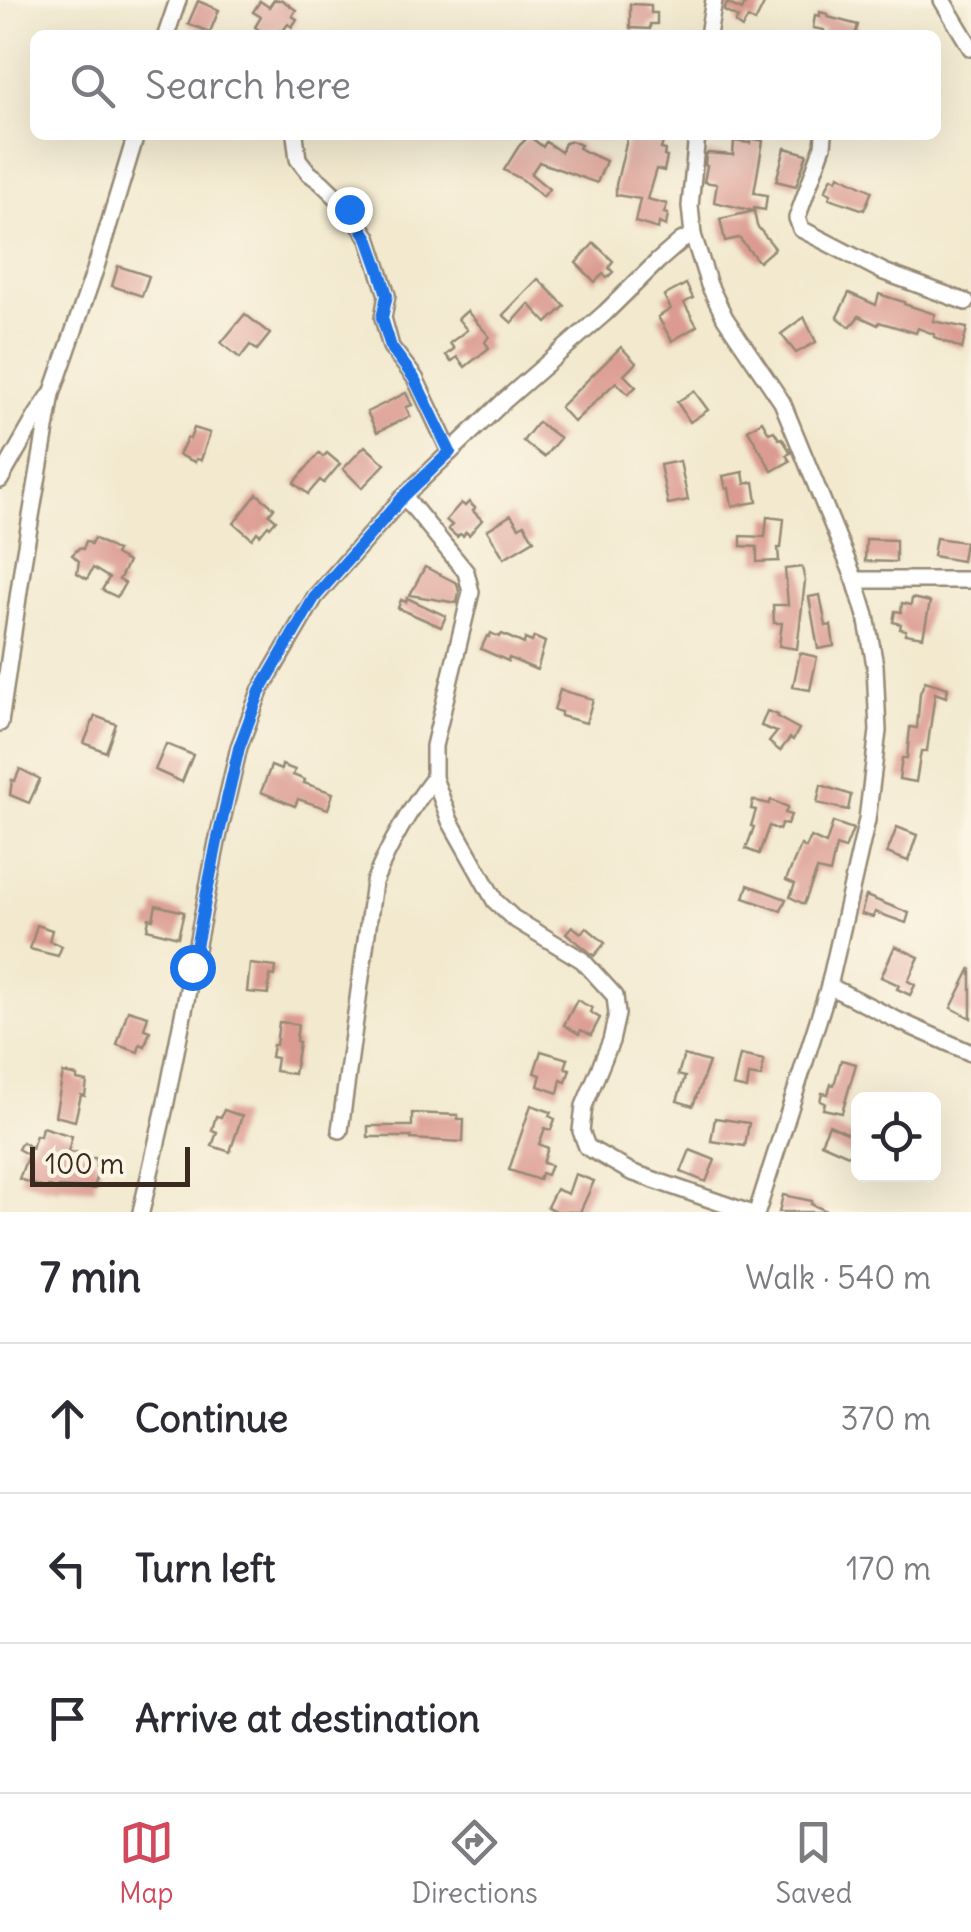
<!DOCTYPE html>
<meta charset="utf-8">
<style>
body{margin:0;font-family:Delius,sans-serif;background:#f7f7f7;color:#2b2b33}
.controls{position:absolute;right:30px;bottom:30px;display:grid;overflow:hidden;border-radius:15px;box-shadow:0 10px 40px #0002}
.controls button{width:90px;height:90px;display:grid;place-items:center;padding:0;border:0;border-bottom:2px solid #e1e1e2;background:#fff;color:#2b2b33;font:50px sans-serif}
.scale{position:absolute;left:30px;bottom:25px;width:160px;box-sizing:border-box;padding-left:10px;border:5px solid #3b2a1e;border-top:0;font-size:28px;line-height:35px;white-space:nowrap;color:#3b2a1e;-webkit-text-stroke:8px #fcf5e5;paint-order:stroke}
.stop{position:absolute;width:30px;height:30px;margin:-22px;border:8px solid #1a73e8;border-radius:50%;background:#fff}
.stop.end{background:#1a73e8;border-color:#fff;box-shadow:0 2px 10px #0008}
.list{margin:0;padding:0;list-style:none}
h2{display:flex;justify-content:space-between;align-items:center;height:130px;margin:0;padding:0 40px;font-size:42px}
h2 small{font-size:32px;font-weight:400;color:#7c7c81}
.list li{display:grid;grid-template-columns:65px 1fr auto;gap:30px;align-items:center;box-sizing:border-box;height:150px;padding:0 40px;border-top:2px solid #e1e1e2}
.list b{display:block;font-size:38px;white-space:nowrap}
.list em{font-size:32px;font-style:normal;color:#7c7c81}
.icon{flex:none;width:55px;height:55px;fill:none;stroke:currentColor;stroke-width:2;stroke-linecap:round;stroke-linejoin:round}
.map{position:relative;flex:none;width:971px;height:1212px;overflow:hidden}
.search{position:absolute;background:#fff;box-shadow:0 10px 40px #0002;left:30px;right:30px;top:30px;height:110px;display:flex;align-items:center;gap:25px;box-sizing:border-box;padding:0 35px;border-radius:15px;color:#7c7c81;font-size:38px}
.sheet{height:580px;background:#fff}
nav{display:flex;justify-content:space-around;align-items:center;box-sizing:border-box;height:140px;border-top:2px solid #e1e1e2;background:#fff;font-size:28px;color:#7c7c81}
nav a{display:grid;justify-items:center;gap:5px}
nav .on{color:#d1495b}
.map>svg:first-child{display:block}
.building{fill:#dc9b92}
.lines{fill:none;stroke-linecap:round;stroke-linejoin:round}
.minor-casing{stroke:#968a76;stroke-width:20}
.minor{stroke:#fff;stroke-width:15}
.route{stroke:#1a73e8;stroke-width:12}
</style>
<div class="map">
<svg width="971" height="1212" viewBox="0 0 971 1212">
<rect width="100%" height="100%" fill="#fcf5e5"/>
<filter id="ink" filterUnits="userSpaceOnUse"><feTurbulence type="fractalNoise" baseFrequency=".01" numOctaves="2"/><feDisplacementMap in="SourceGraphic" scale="20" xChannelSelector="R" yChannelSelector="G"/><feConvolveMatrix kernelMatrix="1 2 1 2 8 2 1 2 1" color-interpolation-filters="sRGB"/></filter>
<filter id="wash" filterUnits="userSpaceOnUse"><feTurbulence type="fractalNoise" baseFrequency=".0048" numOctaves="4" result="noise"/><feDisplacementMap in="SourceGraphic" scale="40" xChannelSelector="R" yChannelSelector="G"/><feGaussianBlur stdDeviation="2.25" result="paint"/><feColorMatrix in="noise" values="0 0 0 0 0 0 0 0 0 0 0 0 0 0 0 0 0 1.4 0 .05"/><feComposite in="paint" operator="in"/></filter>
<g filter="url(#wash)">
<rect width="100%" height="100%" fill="#f2e9cf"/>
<g id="blocks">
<g class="building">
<polygon points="274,0 282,0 296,10 292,16 297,19 292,27 288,24 282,32 280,30 276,35 266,35 255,27 261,17 253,12 260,1 269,7"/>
<polygon points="747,0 766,0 755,22 748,18 742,28 735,23 738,18 724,11 727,3 742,10"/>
<polygon points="198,1 219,10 210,32 188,24"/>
<polygon points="630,4 651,5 651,13 657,13 657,24 650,24 650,29 630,28"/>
<polygon points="820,12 828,14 828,17 858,25 855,35 823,35 824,30 813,28 815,15 820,16"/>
<polygon points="628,135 656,135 655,140 663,142 661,149 665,150 664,156 667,157 664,171 656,169 647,199 667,204 664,213 668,214 666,226 659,223 658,229 635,222 640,199 616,195 616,185"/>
<polygon points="529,136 543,147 546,142 561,152 565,143 572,141 581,145 579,148 586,152 606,161 597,183 539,162 531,174 549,189 543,197 523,180 504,170 519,146"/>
<polygon points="751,138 763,141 754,193 767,195 765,210 754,208 754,211 714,202 717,184 704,182 707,166 705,165 706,155 708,153 733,155 734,141 750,143"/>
<polygon points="785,148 807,154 796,186 776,181"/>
<polygon points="839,175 872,191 864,210 829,198 831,194 825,191 832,177 837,180"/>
<polygon points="754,211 757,226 775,248 759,262 739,238 725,241 720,219"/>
<polygon points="594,243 613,261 609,268 613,272 607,278 603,274 595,282 576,263"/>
<polygon points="118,266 149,276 142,296 112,286"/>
<polygon points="538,279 565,306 547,323 529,304 512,323 503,315"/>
<polygon points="686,284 693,298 684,303 697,326 672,341 658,317 671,309 664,296"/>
<polygon points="849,293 876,305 879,294 904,302 904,304 935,314 933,321 967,328 962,349 934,337 934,334 918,328 916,333 879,322 878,325 859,316 850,327 837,317"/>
<polygon points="467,311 489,336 485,342 489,348 465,367 457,357 451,362 446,355 454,349 450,343 467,330 458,319"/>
<polygon points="245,314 270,334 257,350 250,345 240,358 221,343"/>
<polygon points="804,317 816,342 796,353 781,334"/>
<polygon points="621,347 636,363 624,375 636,387 628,394 616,382 574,422 560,407"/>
<polygon points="694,391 708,410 690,422 677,402"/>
<polygon points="406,393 412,405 406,407 410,416 377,432 367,412"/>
<polygon points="762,421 769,433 774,431 779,439 782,438 791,453 786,455 790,461 772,471 748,430"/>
<polygon points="538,422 560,438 544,457 523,441"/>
<polygon points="194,428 210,433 201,460 196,459 195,462 179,455 187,438 190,439"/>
<polygon points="365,446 385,464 362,488 343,469"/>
<polygon points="319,453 323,457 327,453 340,464 324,483 320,480 308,494 294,483"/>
<polygon points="680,461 688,500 668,504 660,465"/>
<polygon points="743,472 745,484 754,482 757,502 732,506 729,488 726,489 723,476"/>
<polygon points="257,494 274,508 269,514 276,520 270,527 268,525 260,535 257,532 252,539 234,523"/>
<polygon points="469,502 475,508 473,511 482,520 469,535 466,532 463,536 460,534 457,537 448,529 452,525 446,520 461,503 465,506"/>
<polygon points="511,515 519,527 524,524 534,540 504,558 487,530"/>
<polygon points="767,517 784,519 781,548 778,548 779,561 757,562 757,547 741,546 741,536 765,537"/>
<polygon points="94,538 117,551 115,555 128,562 119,580 125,583 117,597 102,590 109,578 93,568 87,579 77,573 79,561 72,555 79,548 83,549 86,541 91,544"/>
<polygon points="936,538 965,542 962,561 933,556"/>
<polygon points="866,539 896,540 896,562 865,561"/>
<polygon points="425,567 457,583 459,592 457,603 410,595"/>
<polygon points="802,567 805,581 797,649 779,646 782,623 774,623 773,605 788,605 785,569"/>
<polygon points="820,595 826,626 831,625 834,646 818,649 809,597"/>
<polygon points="407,598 446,616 441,627 398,608 401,600 406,602"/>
<polygon points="912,598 930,602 923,637 905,634 906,630 900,629 901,624 893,622 895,611 901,612 902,603 911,605"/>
<polygon points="491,633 499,637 502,634 524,644 525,639 532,642 534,637 545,642 537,670 509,658 508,661 481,649 487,636 489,637"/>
<polygon points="800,653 817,657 810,690 793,687"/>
<polygon points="925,681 948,688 946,697 935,693 927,751 921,751 916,782 899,779 902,758 907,758 910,727 917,728 920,693"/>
<polygon points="560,690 593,699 586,723 561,716 561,712 554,710"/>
<polygon points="767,711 778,715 777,717 799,729 793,740 790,738 780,751 769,742 777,732 761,726"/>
<polygon points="95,716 116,724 106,752 84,743"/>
<polygon points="166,744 193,755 182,782 155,770"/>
<polygon points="282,765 295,770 293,775 305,780 304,783 333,793 328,809 298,799 295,806 261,792 271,766 281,770"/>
<polygon points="20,769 40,779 29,803 10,795 12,780 15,781"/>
<polygon points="821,785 851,795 848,810 817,803"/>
<polygon points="753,800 769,804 771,800 788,807 785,813 791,815 787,825 782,823 779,830 769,826 759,854 746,849 754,827 751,826 756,810 751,809"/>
<polygon points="833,822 853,829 845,849 836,846 830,873 817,870 804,904 790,897 795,884 786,880 801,845 806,848 811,837 826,844"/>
<polygon points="897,827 917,835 908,861 887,853"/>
<polygon points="748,885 786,899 781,911 744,898"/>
<polygon points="866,896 909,913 906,923 875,912 873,917 861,914"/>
<polygon points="156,905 184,912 178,937 147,929 149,918 153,919"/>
<polygon points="37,925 52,930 49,941 62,946 58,956 30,949"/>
<polygon points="572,926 581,933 586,927 605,943 594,956 566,933"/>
<polygon points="895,946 919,957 908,981 915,985 910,995 897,989 899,985 881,977"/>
<polygon points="250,964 276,967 275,976 270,975 268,994 247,992"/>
<polygon points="971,968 971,1018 951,1008"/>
<polygon points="577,1000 592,1008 590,1012 600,1018 591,1035 581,1030 579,1034 564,1025"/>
<polygon points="128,1010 148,1016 144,1029 150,1031 145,1046 140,1044 138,1052 117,1045"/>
<polygon points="279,1022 298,1024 296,1041 299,1042 294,1074 275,1071 277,1058 271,1057 273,1045 276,1045"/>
<polygon points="541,1051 568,1059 565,1068 570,1069 566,1082 561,1080 558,1093 538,1086 541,1075 534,1073"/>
<polygon points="684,1055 709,1062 693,1106 677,1101 685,1077 678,1075"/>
<polygon points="740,1055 764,1060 761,1077 749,1075 747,1089 733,1086"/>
<polygon points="841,1060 856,1064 842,1113 823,1109 825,1103 820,1101 822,1093 828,1094 831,1084 834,1085"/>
<polygon points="63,1073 77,1076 77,1080 87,1082 85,1096 81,1095 75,1121 55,1116"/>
<polygon points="531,1105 551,1112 549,1116 555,1119 551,1130 545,1128 539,1144 548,1148 543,1163 551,1165 547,1175 541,1173 539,1180 509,1170"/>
<polygon points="224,1110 242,1116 230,1152 212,1146 217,1132 212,1130 216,1116 221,1117"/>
<polygon points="412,1113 458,1115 458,1119 464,1119 463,1142 411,1139 411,1137 368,1137 368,1126 412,1126"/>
<polygon points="715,1118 749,1123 745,1146 711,1141"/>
<polygon points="829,1125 858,1138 858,1148 855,1158 821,1143"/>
<polygon points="42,1127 72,1136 68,1152 87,1153 87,1158 96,1158 96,1167 100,1168 100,1176 96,1176 95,1189 59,1187 57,1190 48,1186 47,1189 19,1179 28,1155 18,1149 22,1142 32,1148 36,1135 40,1136"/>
<polygon points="690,1150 715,1160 706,1182 681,1172"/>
<polygon points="575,1174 594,1181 580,1212 558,1212 547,1207 556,1189 568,1194"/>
<polygon points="783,1195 812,1201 811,1204 829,1212 779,1212"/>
</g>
</g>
</g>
<g filter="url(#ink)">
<use href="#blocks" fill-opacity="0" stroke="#968a76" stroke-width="2.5"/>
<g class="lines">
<defs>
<g id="minor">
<polyline points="942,0 971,48"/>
<polyline points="166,35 178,0"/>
<polyline points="708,35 714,0"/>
<polyline points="295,135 298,159 309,173 321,182 349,209 368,237 387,295 383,318 391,347 415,378 450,452"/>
<polyline points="697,135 690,206 693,235 709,285 725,318 782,402 855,580 866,616 875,665 878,731 867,820 829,986 757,1212"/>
<polyline points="824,135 823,146 797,218 801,229 884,272 966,302"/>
<polyline points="0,480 37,415 49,397"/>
<polyline points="404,496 466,572 471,592 434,746 434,778 450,821 495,901 513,918 582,960 615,996 617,1014 611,1041 584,1106 581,1131 587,1147 631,1172 747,1212"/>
<polyline points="855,580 971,580"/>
<polyline points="0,723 23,563 52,394 95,270 136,135"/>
<polyline points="829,986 897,1020 971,1053"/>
<path d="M340,1130L374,882C389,845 410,809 434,778"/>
<polyline points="141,1212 165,1107 217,842 239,747 260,691 315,597 404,496 504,401 605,313 658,261 681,241 693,235"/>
</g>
</defs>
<use href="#minor" class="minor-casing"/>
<use href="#minor" class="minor"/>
</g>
</g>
<g class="lines" filter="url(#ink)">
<polyline class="route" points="192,967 217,842 239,748 260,691 314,598 404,496 450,452 414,378 391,347 382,318 387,295 380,272 368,238 349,209"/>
</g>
</svg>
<div class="controls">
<button><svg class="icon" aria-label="locate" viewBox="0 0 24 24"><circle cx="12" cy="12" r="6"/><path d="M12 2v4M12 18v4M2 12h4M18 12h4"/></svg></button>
</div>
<div class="scale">100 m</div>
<div class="stop" style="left:192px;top:967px"></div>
<div class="stop end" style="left:349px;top:209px"></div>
<div class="search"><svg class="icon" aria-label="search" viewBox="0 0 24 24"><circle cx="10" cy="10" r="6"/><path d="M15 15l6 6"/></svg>Search here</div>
</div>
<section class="sheet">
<h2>7 min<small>Walk · 540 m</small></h2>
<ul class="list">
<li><svg class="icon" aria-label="ahead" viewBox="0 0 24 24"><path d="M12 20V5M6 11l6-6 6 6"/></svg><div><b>Continue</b></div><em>370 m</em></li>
<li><svg class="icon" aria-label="left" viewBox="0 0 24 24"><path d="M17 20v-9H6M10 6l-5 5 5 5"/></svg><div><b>Turn left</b></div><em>170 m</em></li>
<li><svg class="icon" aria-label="arrive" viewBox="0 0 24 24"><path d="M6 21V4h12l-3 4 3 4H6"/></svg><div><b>Arrive at destination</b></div></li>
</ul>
</section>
<nav>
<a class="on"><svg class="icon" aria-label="map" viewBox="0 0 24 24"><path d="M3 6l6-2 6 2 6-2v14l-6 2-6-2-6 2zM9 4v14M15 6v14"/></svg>Map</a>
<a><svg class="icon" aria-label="directions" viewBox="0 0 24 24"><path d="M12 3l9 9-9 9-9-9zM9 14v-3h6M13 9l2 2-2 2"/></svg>Directions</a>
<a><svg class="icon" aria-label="saved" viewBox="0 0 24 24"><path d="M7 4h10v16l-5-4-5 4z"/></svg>Saved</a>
</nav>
